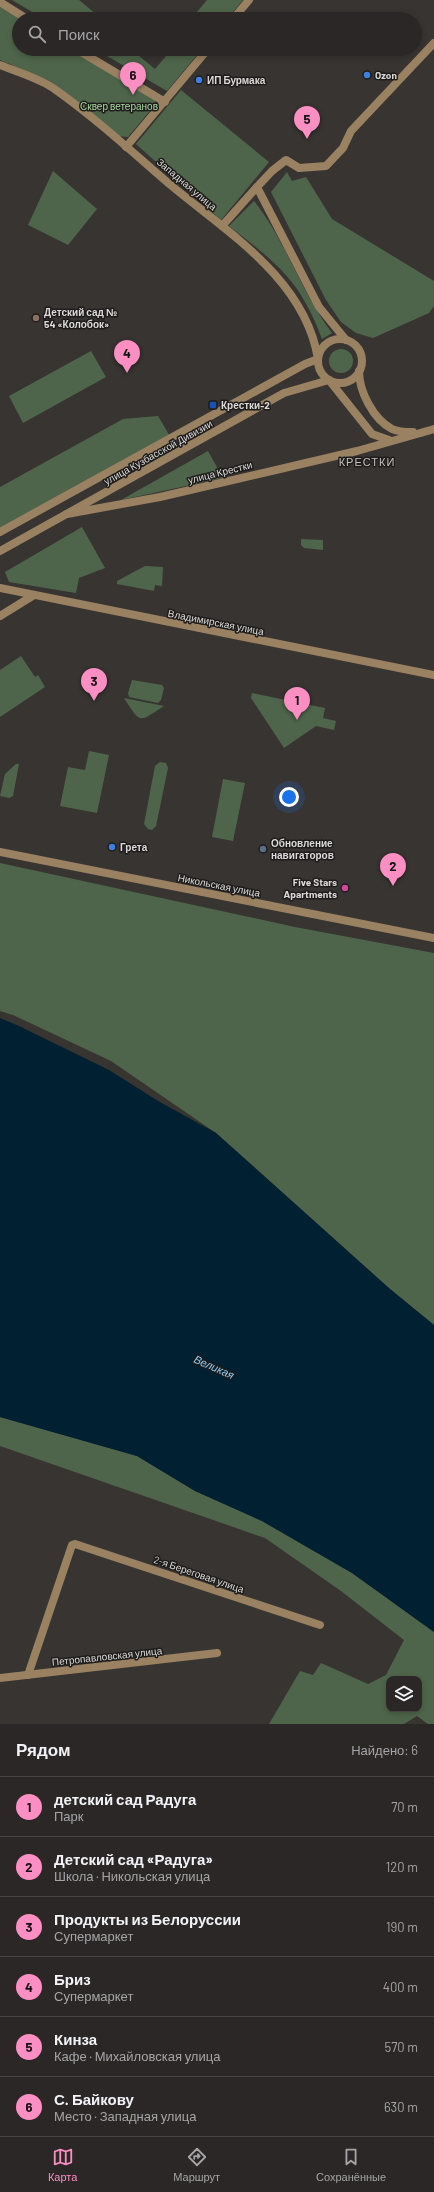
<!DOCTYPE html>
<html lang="ru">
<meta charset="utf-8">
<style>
body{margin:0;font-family:Barlow,sans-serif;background:#322f2e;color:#f1f3f6}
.controls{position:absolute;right:12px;bottom:12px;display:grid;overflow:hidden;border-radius:8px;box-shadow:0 2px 6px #0003}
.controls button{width:36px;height:36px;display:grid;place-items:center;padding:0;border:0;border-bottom:1px solid #464443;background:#2a2726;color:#f1f3f6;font:20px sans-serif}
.you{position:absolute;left:289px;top:797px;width:14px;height:14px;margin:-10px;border:3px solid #fff;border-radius:50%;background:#1a73e8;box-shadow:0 0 0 6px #1a73e833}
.badge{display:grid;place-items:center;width:26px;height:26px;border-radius:50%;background:#fb8fc4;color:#111;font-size:13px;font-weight:700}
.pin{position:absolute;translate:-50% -33px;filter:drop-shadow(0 1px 2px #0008)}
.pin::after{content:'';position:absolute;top:21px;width:14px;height:12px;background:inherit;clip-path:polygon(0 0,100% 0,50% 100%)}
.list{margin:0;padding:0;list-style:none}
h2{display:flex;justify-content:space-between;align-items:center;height:52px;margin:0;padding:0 16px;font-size:17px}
h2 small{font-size:13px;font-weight:400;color:#a5a5a7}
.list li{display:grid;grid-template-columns:26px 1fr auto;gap:12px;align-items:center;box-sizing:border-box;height:60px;padding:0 16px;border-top:1px solid #464443}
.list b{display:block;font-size:15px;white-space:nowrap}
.list p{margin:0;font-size:13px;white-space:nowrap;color:#a5a5a7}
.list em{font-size:13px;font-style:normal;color:#a5a5a7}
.icon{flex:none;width:22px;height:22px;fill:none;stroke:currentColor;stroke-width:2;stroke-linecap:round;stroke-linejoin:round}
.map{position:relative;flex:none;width:434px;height:1724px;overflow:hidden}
.search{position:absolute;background:#2a2726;box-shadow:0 2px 6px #0003;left:12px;right:12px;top:12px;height:44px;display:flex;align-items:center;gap:10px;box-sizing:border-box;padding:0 14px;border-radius:22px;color:#a5a5a7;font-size:15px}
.sheet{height:412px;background:#2a2726}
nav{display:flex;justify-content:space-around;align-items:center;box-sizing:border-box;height:56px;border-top:1px solid #464443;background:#2a2726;font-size:11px;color:#a5a5a7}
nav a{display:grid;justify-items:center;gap:2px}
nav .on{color:#fb8fc4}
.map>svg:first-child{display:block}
.green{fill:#4f654b;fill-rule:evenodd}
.water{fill:#012032}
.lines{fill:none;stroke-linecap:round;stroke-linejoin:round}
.minor{stroke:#9a8161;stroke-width:8}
.tertiary{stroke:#9a8161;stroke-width:8}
.shop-dot{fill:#3f7fe0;stroke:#1e1c1b;stroke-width:1.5}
.education-dot{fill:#8d6e63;stroke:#1e1c1b;stroke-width:1.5}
.transit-dot{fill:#1a4fb4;stroke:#1e1c1b;stroke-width:1.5}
.service-dot{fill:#5c6f8a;stroke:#1e1c1b;stroke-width:1.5}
.hotel-dot{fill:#d1479c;stroke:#1e1c1b;stroke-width:1.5}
.labels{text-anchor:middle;stroke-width:3;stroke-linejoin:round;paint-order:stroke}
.poi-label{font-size:10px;font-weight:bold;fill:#dddad9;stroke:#1e1c1b;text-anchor:start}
.park-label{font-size:10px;fill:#a9d9a1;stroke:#1e1c1b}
.street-label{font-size:10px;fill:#dddad9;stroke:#1e1c1b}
.neighbourhood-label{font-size:11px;letter-spacing:1px;fill:#c5c0be;stroke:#1e1c1b}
.water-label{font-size:11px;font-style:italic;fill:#8acdfa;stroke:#1e1c1b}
</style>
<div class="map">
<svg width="434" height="1724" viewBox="0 0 434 1724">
<rect width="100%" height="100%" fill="#383432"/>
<g class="green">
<polygon points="12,0 79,0 102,19 44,19"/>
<polygon points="207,0 243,0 227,19 191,19"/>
<polygon points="0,6 22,19 19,19 19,49 72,49 156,100 154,106 128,137 117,136 50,81 0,60"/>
<polygon points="95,49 135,49 133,51 155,69 172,49 202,49 167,91"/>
<polygon points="181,90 269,162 221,220 136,144"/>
<polygon points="53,171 97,209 68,245 28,225"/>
<polygon points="287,172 292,181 306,177 332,219 434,281 434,306 429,313 373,338 356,333 341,322 326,300 271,192"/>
<path d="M254,201C286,241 301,292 332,333L322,339C317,326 312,314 305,302C288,270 257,248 229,226Z"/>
<circle cx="341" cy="361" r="12"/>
<polygon points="91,351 106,377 23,423 9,396"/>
<polygon points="158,416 171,438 0,531 0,487 123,419"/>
<polygon points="208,451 223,478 121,500"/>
<polygon points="82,527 105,568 79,578 76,593 9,582 5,572"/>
<polygon points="301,539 323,540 323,550 304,548 301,545"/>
<polygon points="145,566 163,567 162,586 155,585 154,591 117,584 117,581"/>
<polygon points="21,656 35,677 38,675 45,687 0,717 0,670"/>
<polygon points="132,680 162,685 164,688 161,700 158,703 129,697 128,693"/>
<polygon points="252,693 325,708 323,718 336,721 334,730 316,726 284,748 251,698"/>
<path d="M124,698L164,706C138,723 141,724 124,698Z"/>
<polygon points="89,751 109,755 97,813 60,806 68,767 85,770"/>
<polygon points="160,762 166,763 168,768 156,826 152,830 148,829 144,824 155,766"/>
<polygon points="16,764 19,764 13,796 9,798 0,796 5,774"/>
<polygon points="223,779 245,783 233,841 212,837"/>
<polygon points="0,863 295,927 434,953 434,1325 390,1289 216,1133 111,1061 13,1015 0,1011"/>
<path d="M0,1417L137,1456L195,1491L262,1521L352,1573L434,1632V1724H428L417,1716L404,1724H269L300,1671L313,1675L321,1663L368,1684L386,1675L404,1640L341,1591L265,1538L0,1446ZM389,1679H419V1709H389Z"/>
</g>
<polygon class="water" points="0,1018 19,1026 109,1070 158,1101 216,1133 390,1289 434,1325 434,1632 352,1573 262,1521 195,1491 137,1456 0,1417"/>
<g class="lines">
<g class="minor">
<polyline points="0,2 27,19"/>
<polyline points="233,19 249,0"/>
<polyline points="76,49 165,102"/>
<polyline points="126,147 208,49"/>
<polyline points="257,187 272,171 286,160 299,168 326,166 343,148 351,131 434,43"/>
<path d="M359,371C359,391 373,419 392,429C398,432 406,432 413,432"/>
<polyline points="329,380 372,434 389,440"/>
<polyline points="67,514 160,497 357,451 434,429"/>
<polyline points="0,588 434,675"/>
<polyline points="0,616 34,595"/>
<polyline points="0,852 434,938"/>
<polyline points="28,1675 72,1545 75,1544 320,1625"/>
<polyline points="0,1678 217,1653"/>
</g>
<g class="tertiary">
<path d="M0,65C17,72 38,78 53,88C93,116 130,150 167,182C225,231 305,278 318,359L305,364L0,532"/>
<polyline points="222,226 257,187 319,307 346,340"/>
<circle cx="340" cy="361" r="22"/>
<polyline points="0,551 284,393 329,380"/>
</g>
</g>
<g class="shop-dot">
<circle cx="367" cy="75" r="4"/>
<circle cx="199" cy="80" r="4"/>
<circle cx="112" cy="847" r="4"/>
</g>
<circle class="education-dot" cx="36" cy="318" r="4"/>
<rect class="transit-dot" x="209" y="401" width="8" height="8" rx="2"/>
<circle class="service-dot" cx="263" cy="849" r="4"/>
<circle class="hotel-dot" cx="345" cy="888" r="4"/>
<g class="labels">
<g class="poi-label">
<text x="375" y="79">Ozon</text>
<text x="207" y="84">ИП Бурмака</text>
<text x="44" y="316">Детский сад №<tspan x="44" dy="12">54 «Колобок»</tspan></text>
<text x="221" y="409">Крестки-2</text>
<text x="271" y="847">Обновление<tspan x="271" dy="12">навигаторов</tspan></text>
<text x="120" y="851">Грета</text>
<text x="337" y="886" text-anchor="end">Five Stars<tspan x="337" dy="12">Apartments</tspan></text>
</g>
<g class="park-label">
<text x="119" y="110">Сквер ветеранов</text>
</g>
<g class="street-label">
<text transform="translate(187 184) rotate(40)" y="4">Западная улица</text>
<text transform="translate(158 452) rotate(-29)" y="4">улица Кузбасской Дивизии</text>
<text transform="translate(220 472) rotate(-14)" y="4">улица Крестки</text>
<text transform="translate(216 622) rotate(11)" y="4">Владимирская улица</text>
<text transform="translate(219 885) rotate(11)" y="4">Никольская улица</text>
<text transform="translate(199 1574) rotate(19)" y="4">2-я Береговая улица</text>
<text transform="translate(107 1656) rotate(-6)" y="4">Петропавловская улица</text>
</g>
<g class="neighbourhood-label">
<text x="367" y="466">КРЕСТКИ</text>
</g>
<g class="water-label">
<text transform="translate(214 1367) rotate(24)" y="4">Великая</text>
</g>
</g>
</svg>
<div class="controls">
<button><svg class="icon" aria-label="layers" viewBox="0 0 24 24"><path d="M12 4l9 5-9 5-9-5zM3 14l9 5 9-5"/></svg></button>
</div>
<div class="you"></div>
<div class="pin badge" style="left:297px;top:720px">1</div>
<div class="pin badge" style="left:393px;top:886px">2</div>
<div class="pin badge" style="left:94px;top:701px">3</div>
<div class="pin badge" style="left:127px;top:373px">4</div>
<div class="pin badge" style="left:307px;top:139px">5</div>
<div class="pin badge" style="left:133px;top:95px">6</div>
<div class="search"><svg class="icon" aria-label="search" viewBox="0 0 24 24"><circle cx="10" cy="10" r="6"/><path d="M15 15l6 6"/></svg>Поиск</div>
</div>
<section class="sheet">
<h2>Рядом<small>Найдено: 6</small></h2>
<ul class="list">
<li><span class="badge">1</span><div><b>детский сад Радуга</b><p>Парк</p></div><em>70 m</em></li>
<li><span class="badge">2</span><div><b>Детский сад «Радуга»</b><p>Школа · Никольская улица</p></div><em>120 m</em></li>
<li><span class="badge">3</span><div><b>Продукты из Белоруссии</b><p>Супермаркет</p></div><em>190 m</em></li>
<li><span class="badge">4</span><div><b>Бриз</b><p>Супермаркет</p></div><em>400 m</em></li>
<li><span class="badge">5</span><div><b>Кинза</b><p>Кафе · Михайловская улица</p></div><em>570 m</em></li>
<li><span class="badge">6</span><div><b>С. Байкову</b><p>Место · Западная улица</p></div><em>630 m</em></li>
</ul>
</section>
<nav>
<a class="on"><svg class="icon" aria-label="map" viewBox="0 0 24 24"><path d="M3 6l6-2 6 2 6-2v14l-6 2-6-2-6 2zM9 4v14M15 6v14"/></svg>Карта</a>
<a><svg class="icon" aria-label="directions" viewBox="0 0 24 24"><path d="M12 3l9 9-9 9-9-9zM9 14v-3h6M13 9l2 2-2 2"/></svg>Маршрут</a>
<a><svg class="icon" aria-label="saved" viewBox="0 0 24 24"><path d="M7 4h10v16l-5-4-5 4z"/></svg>Сохранённые</a>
</nav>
